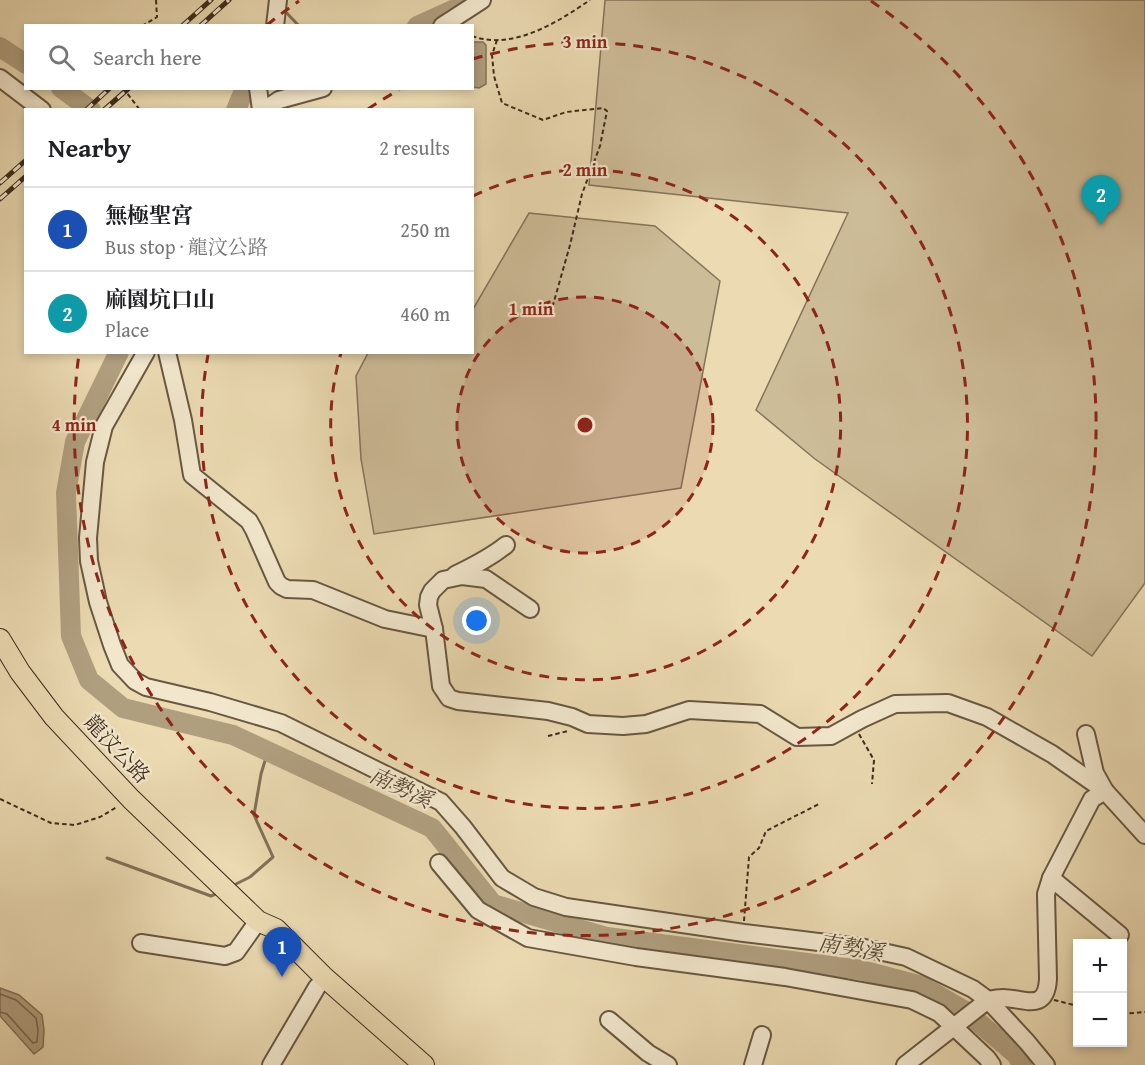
<!DOCTYPE html>
<meta charset="utf-8">
<style>
body{margin:0;font-family:"Gentium Book Plus","Noto Serif TC",serif;background:#f2f2f2;color:#202124}
.controls{position:absolute;right:18px;bottom:18px;display:grid;overflow:hidden;border-radius:0px;box-shadow:0 3px 9px #0003}
.controls button{width:54px;height:54px;display:grid;place-items:center;padding:0;border:0;border-bottom:2px solid #e0e0e0;background:#fff;color:#202124;font:30px sans-serif}
.you{position:absolute;left:477px;top:621px;width:21px;height:21px;margin:-15px;border:4px solid #fff;border-radius:50%;background:#1a73e8;box-shadow:0 0 0 9px #1a73e833}
.badge{display:grid;place-items:center;width:39px;height:39px;border-radius:50%;background:#ea580c;color:#fff;font-size:20px;font-weight:700}
.pin{position:absolute;translate:-50% -50px;filter:drop-shadow(0 2px 3px #0008)}
.pin::after{content:'';position:absolute;top:32px;width:21px;height:18px;background:inherit;clip-path:polygon(0 0,100% 0,50% 100%)}
.list{margin:0;padding:0;list-style:none}
h2{display:flex;justify-content:space-between;align-items:center;height:78px;margin:0;padding:0 24px;font-size:26px}
h2 small{font-size:20px;font-weight:400;color:#757577}
.list li{display:grid;grid-template-columns:39px 1fr auto;gap:18px;align-items:center;box-sizing:border-box;height:84px;padding:0 24px;border-top:2px solid #e0e0e0}
.list b{display:block;font-size:22px;white-space:nowrap}
.list p{margin:0;font-size:20px;white-space:nowrap;color:#757577}
.list em{font-size:20px;font-style:normal;color:#757577}
.icon{flex:none;width:33px;height:33px;fill:none;stroke:currentColor;stroke-width:2;stroke-linecap:round;stroke-linejoin:round}
.map{position:relative;flex:none;width:1145px;height:1065px;overflow:hidden}
.search{position:absolute;background:#fff;box-shadow:0 3px 9px #0003;left:24px;top:24px;width:450px;height:66px;display:flex;align-items:center;gap:15px;box-sizing:border-box;padding:0 21px;border-radius:0px;color:#757577;font-size:22px}
.panel{position:absolute;background:#fff;box-shadow:0 3px 9px #0003;left:24px;top:108px;width:450px;height:246px;border-radius:0px}
.map>svg:first-child{display:block}
.green{fill:#cdbc98;stroke:#84745a;stroke-width:1.5}
.water{fill:#b09f7f;stroke:#827157;stroke-width:1.5}
.lines{fill:none;stroke-linecap:round;stroke-linejoin:round}
.shore{stroke:#76664d;stroke-width:1.5}
.stream{stroke:#827157;stroke-width:3}
.river{stroke:#b09f7f;stroke-width:20}
.minor-casing{stroke:#685841;stroke-width:20}
.major-casing{stroke:#3c2c1b;stroke-width:22}
.path{stroke:#3c2c1b;stroke-width:2;stroke-dasharray:4.5 3;stroke-linecap:butt}
.minor{stroke:#f2e7cd;stroke-width:16}
.major{stroke:#ebdab2;stroke-width:20}
.rail-casing{stroke:#3c2c1b;stroke-width:5}
.rail{stroke:#f2e7cd;stroke-width:3;stroke-dasharray:9;stroke-linecap:butt}
.ring{fill:none;stroke:#8f2418;stroke-width:3;stroke-dasharray:10 8}
.labels{text-anchor:middle;stroke-width:4.5;stroke-linejoin:round;paint-order:stroke}
.street-label{font-size:21px;fill:#3c2c1b;stroke:#f2e7cd}
.water-label{font-size:22px;font-style:italic;fill:#594934;stroke:#f2e7cd}
.centre{fill:#8f2418;stroke:#f2e7cd;stroke-width:3}
.ring-label{font-size:18px;text-anchor:middle;font-weight:bold;fill:#8f2418;stroke:#f2e7cd;stroke-width:4.5;stroke-linejoin:round;paint-order:stroke}
</style>
<div class="map">
<svg width="1145" height="1065" viewBox="0 0 1145 1065">
<rect width="100%" height="100%" fill="#ebdab2"/>
<filter id="stains"><feTurbulence type="fractalNoise" baseFrequency=".00333" numOctaves="4"/><feColorMatrix values="0 0 0 0 .2 0 0 0 0 .09 0 0 0 0 .02 0 0 0 .5 -.17"/></filter>
<radialGradient id="worn" r=".72"><stop offset=".6" stop-color="#630" stop-opacity="0"/><stop offset="1" stop-color="#630" stop-opacity=".3"/></radialGradient>
<g class="green">
<polygon points="605,0 1145,0 1145,583 1092,656 815,459 756,410 848,213 589,185"/>
<polygon points="529,213 655,226 720,281 681,488 374,534 361,459 356,376 368,353 472,352 473,309"/>
</g>
<g class="water">
<polygon points="473,42 483,42 486,45 486,84 479,88 473,87"/>
<polygon points="0,988 19,995 42,1015 44,1030 43,1047 34,1054 0,1016"/>
</g>
<g class="lines">
<polyline class="shore" points="0,994 16,1000 36,1018 38,1030 37,1042 33,1043 7,1014 0,1012"/>
<g class="stream">
<polyline points="283,9 299,26"/>
<polyline points="107,858 211,896 218,893"/>
<polyline points="232,886 250,877 273,857 254,815 261,774 268,751"/>
</g>
<g class="river">
<polyline points="417,26 466,4 473,0"/>
<polyline points="0,47 26,64"/>
<polyline points="61,88 91,110"/>
<polyline points="236,110 243,93 256,88"/>
<polyline points="119,352 75,442 66,493 71,636 89,680 123,708 233,735 432,828 493,904 607,937 861,970 922,986 965,1011 1017,1055 1022,1065"/>
</g>
<defs>
<g id="minor">
<polyline points="275,26 278,0"/>
<polyline points="442,26 482,0"/>
<polyline points="0,78 42,110"/>
<polyline points="258,88 261,110"/>
<polyline points="264,110 279,100 323,88"/>
<polyline points="146,352 104,426 95,462 88,538 89,561 98,602 112,645 120,665 135,681 146,687 210,702 281,723 441,802 463,827 502,878 534,897 566,907 744,933 860,947 906,957 973,989 988,1000 1027,1042 1046,1065"/>
<polyline points="167,352 183,420 192,475 249,521 254,530 277,582 281,586 287,589 313,590 385,619 434,629"/>
<path d="M455,575C473,566 490,558 506,545"/>
<path d="M530,609L486,579L462,576L443,580L432,591L429,597L428,605L434,629L441,686L449,698L458,701L548,711L572,717L588,724L623,726L646,724L689,710L760,714L797,737L831,736L862,719L895,704L948,703L987,717L1052,754L1105,791L1092,799L1051,878L1046,894L1048,979C1046,1013 1024,998 1003,998C998,998 993,999 988,1000L905,1065"/>
<polyline points="1086,734 1095,773 1105,791 1145,835"/>
<polyline points="439,863 478,910 528,938 636,957 785,977 912,1000 939,1013 987,1058 992,1065"/>
<polyline points="1051,878 1120,935"/>
<polyline points="141,943 225,956 236,952 258,921"/>
<polyline points="609,1020 648,1053 668,1065"/>
<polyline points="271,1065 317,987"/>
<polyline points="753,1065 762,1035"/>
</g>
<polyline id="major" points="0,639 20,672 54,717 131,799 258,921 276,929 324,977 424,1065"/>
</defs>
<use href="#minor" class="minor-casing"/>
<use href="#major" class="major-casing"/>
<g class="path">
<polyline points="142,26 157,17 156,0"/>
<path d="M472,36C513,51 558,22 590,0"/>
<polyline points="497,40 492,55 494,76 502,103 543,120 566,112 603,108 607,111 600,146 582,194 570,245 553,305"/>
<polyline points="123,88 140,110"/>
<polyline points="859,734 874,760 872,784"/>
<polyline points="548,736 568,731"/>
<polyline points="0,799 51,823 75,825 100,817 117,807"/>
<polyline points="744,921 749,857 759,848 766,831 819,804"/>
<polyline points="1054,1000 1078,1006"/>
<polyline points="1122,1014 1145,1012"/>
</g>
<use href="#minor" class="minor"/>
<use href="#major" class="major"/>
<defs>
<g id="rail">
<polyline points="182,26 211,0"/>
<polyline points="200,26 229,0"/>
<polyline points="86,110 110,88"/>
<polyline points="104,110 129,88"/>
<polyline points="0,183 26,160"/>
<polyline points="0,199 26,176"/>
</g>
</defs>
<use href="#rail" class="rail-casing"/>
<use href="#rail" class="rail"/>
</g>
<circle cx="585" cy="425" r="128" fill="#8f2418" fill-opacity=".12"/>
<g class="ring">
<circle cx="585" cy="425" r="128"/>
<path d="M473 196A255 255 0 1 1 341 353"/>
<path d="M368 109A383 383 0 0 1 399 90M473 59A383 383 0 1 1 208 355"/>
<path d="M267 25A511 511 0 0 1 299 1M871 1A511 511 0 1 1 79 354"/>
</g>
<g class="labels">
<g class="street-label">
<text transform="translate(117 749) rotate(47)" y="7">龍汶公路</text>
</g>
<g class="water-label">
<text transform="translate(401 787) rotate(25)" y="8">南勢溪</text>
<text transform="translate(851 947) rotate(10)" y="8">南勢溪</text>
</g>
</g>
<circle cx="585" cy="425" r="9" class="centre"/>
<g class="ring-label">
<text x="585" y="48">3 min</text>
<text x="585" y="176">2 min</text>
<text x="531" y="315">1 min</text>
<text x="74" y="431">4 min</text>
</g>
<rect width="100%" height="100%" filter="url(#stains)"/>
<rect width="100%" height="100%" fill="url(#worn)"/>
</svg>
<div class="controls">
<button>+</button>
<button>−</button>
</div>
<div class="you"></div>
<div class="pin badge" style="left:282px;top:977px;background:#1a4fb4">1</div>
<div class="pin badge" style="left:1101px;top:225px;background:#0f9aa8">2</div>
<div class="search"><svg class="icon" aria-label="search" viewBox="0 0 24 24"><circle cx="10" cy="10" r="6"/><path d="M15 15l6 6"/></svg>Search here</div>
<section class="panel">
<h2>Nearby<small>2 results</small></h2>
<ul class="list">
<li><span class="badge" style="background:#1a4fb4">1</span><div><b>無極聖宮</b><p>Bus stop · 龍汶公路</p></div><em>250 m</em></li>
<li><span class="badge" style="background:#0f9aa8">2</span><div><b>麻園坑口山</b><p>Place</p></div><em>460 m</em></li>
</ul>
</section>
</div>
